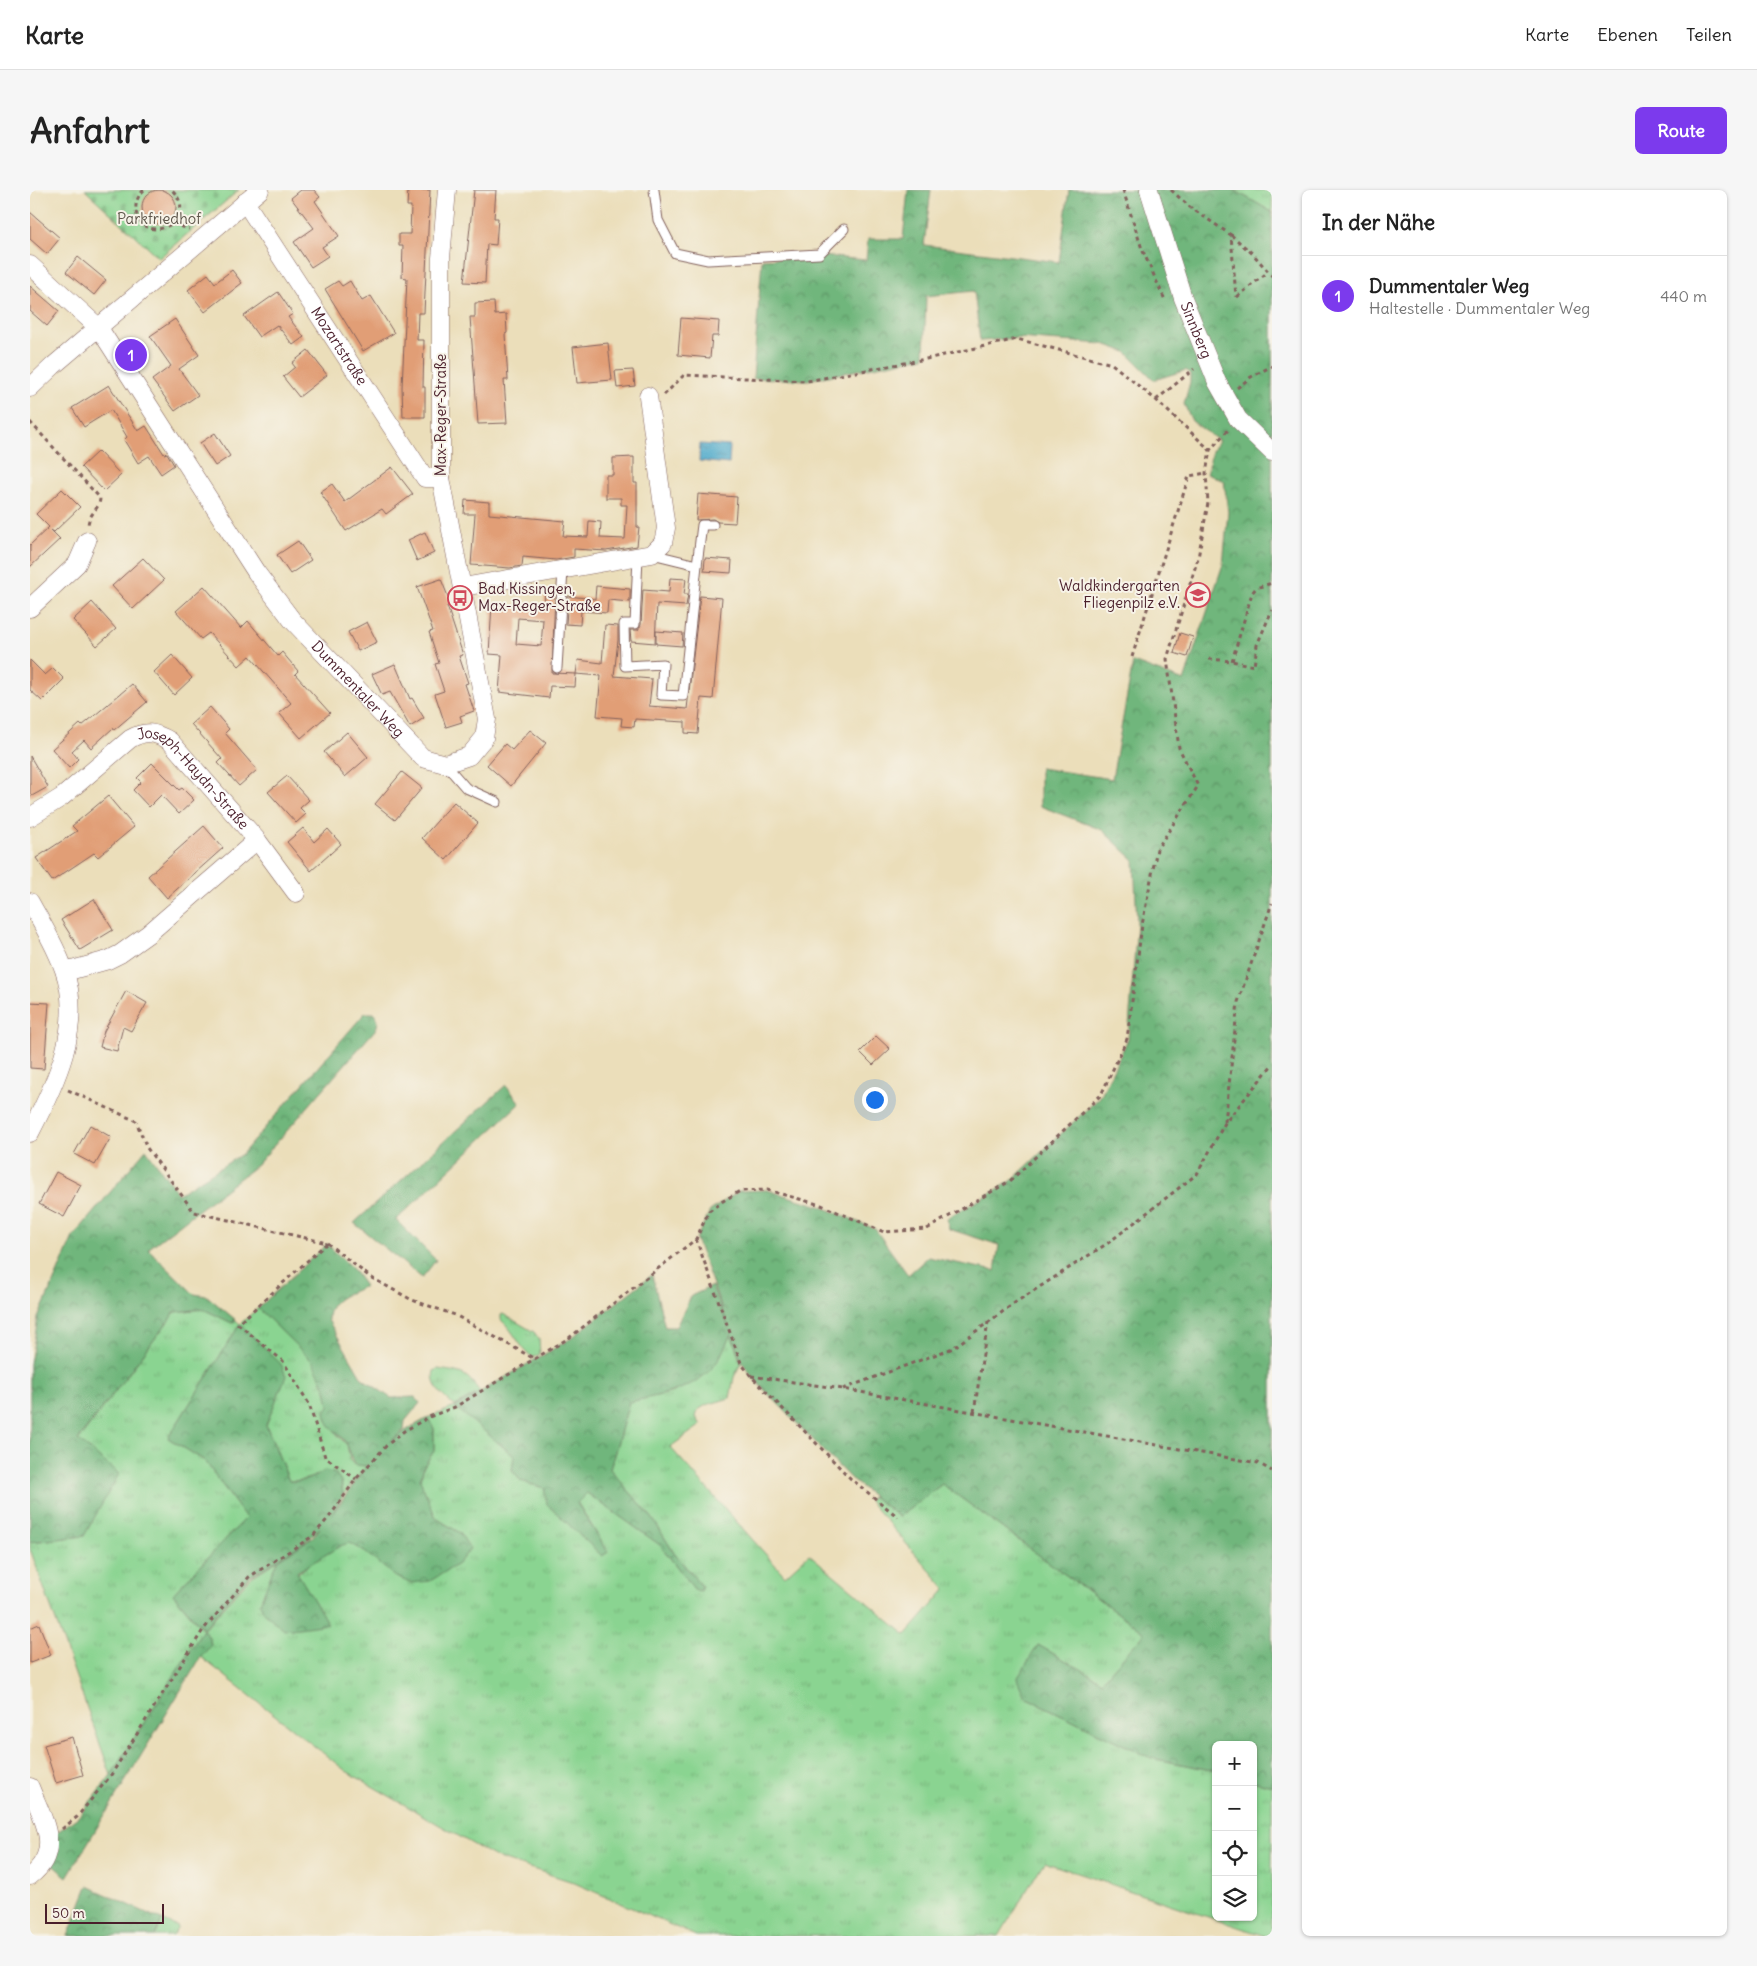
<!DOCTYPE html>
<html lang="de">
<meta charset="utf-8">
<style>
body{margin:0;font-family:Delius,sans-serif;background:#f6f6f6;color:#222}
.controls{position:absolute;right:15px;bottom:15px;display:grid;overflow:hidden;border-radius:8px;box-shadow:0 1px 4px #0004}
.controls button{width:45px;height:45px;display:grid;place-items:center;padding:0;border:0;border-bottom:1px solid #e0e0e0;background:#fff;color:#222;font:25px sans-serif}
.scale{position:absolute;left:15px;bottom:12px;width:119px;box-sizing:border-box;padding-left:5px;border:2px solid #4a1f2b;border-top:0;font-size:14px;line-height:18px;white-space:nowrap;color:#4a1f2b;-webkit-text-stroke:4px #f7f3e8;paint-order:stroke}
.you{position:absolute;left:844px;top:909px;width:18px;height:18px;margin:-12px;border:4px solid #fff;border-radius:50%;background:#1a73e8;box-shadow:0 0 0 8px #1a73e833}
.badge{display:grid;place-items:center;width:32px;height:32px;border-radius:50%;background:#7c3aed;color:#fff;font-size:16px;font-weight:700}
.pin{position:absolute;translate:-50% -50%;border:2px solid #fff;box-shadow:0 1px 5px #0006}
.list{margin:0;padding:0;list-style:none}
h2{display:flex;justify-content:space-between;align-items:center;height:65px;margin:0;padding:0 20px;font-size:21px}
h2 small{font-size:16px;font-weight:400;color:#767676}
.list li{display:grid;grid-template-columns:32px 1fr auto;gap:15px;align-items:center;box-sizing:border-box;height:80px;padding:0 20px;border-top:1px solid #e0e0e0}
.list b{display:block;font-size:19px;white-space:nowrap}
.list p{margin:0;font-size:16px;white-space:nowrap;color:#767676}
.list em{font-size:16px;font-style:normal;color:#767676}
.icon{flex:none;width:28px;height:28px;fill:none;stroke:currentColor;stroke-width:2;stroke-linecap:round;stroke-linejoin:round}
.map{position:relative;flex:none;width:1242px;height:1746px;overflow:hidden;border-radius:8px}
header{display:flex;align-items:center;gap:30px;box-sizing:border-box;height:70px;padding:0 25px;background:#fff;border-bottom:1px solid #e0e0e0}
header strong{font-size:24px}
nav{display:flex;gap:28px;margin-inline-start:auto;font-size:18px}
.intro{display:flex;align-items:center;justify-content:space-between;box-sizing:border-box;height:120px;padding:0 30px}
h1{margin:0;font-size:35px}
.button{padding:12px 22px;border-radius:8px;background:#7c3aed;color:#fff;font-size:18px;font-weight:700}
main{display:flex;gap:30px;padding:0 30px}
aside{flex:1;background:#fff;border-radius:8px;box-shadow:0 1px 4px #0004}
.map>svg:first-child{display:block}
.grass{fill:url(#grass-tufts);stroke:#6a7a5e}
.forest{fill:url(#forest-crowns);stroke:#5c6a53}
.cemetery{fill:url(#cemetery-stones);stroke:#6a7a5e}
.water{fill:url(#water-ripples);stroke:#4b647b}
.building{fill:#e19e76;fill-rule:evenodd}
.lines{fill:none;stroke-linecap:round;stroke-linejoin:round}
.lane-casing{stroke:#82625d;stroke-width:11}
.street-casing{stroke:#82625d;stroke-width:19}
.path{stroke:#82625d;stroke-width:3;stroke-dasharray:4 4;stroke-linecap:butt}
.lane{stroke:#fff;stroke-width:9}
.street{stroke:#fff;stroke-width:18}
.labels{text-anchor:middle;stroke-width:4;stroke-linejoin:round;paint-order:stroke}
.park-label{font-size:15px;fill:#5d554a;stroke:#f7f3e8}
.street-label{font-size:15px;fill:#4a1f2b;stroke:#f7f3e8}
.poi-label{font-size:15px;fill:#4a1f2b;stroke:#f7f3e8;text-anchor:end}
</style>
<header>
<strong>Karte</strong>
<nav><a>Karte</a><a>Ebenen</a><a>Teilen</a></nav>
</header>
<div class="intro"><h1>Anfahrt</h1><a class="button">Route</a></div>
<main>
<div class="map">
<svg width="1242" height="1746" viewBox="0 0 1242 1746">
<defs>
<pattern id="grass-tufts" width="24" height="20" patternUnits="userSpaceOnUse" patternTransform="scale(1.25)"><rect width="24" height="20" fill="#8ad491"/><path d="M3 7l-1-3M5 7V3M7 7l1-3M15 17l-1-3M17 17v-4M19 17l1-3" fill="none" stroke="#79b67d"/></pattern>
<pattern id="forest-crowns" width="20" height="18" patternUnits="userSpaceOnUse" patternTransform="scale(1.25)"><rect width="20" height="18" fill="#6fb67b"/><path d="M2 6a3 3 0 1 1 6 0M12 15a3 3 0 1 1 6 0" fill="none" stroke="#5d9365"/></pattern>
<pattern id="cemetery-stones" width="16" height="16" patternUnits="userSpaceOnUse" patternTransform="scale(1.25)"><rect width="16" height="16" fill="#8ad491"/><path d="M2 7V4a2 2 0 0 1 4 0v3zM10 15v-3a2 2 0 0 1 4 0v3z" fill="#79b67d"/></pattern>
<pattern id="water-ripples" width="26" height="14" patternUnits="userSpaceOnUse" patternTransform="scale(1.25)"><rect width="26" height="14" fill="#4ca9cb"/><path d="M2 4q2-2 4 0t4 0M15 11q2-2 4 0t4 0" fill="none" stroke="#4189a5"/></pattern>
</defs>
<rect width="100%" height="100%" fill="#f7f3e8"/>
<filter id="ink" filterUnits="userSpaceOnUse"><feTurbulence type="fractalNoise" baseFrequency=".02" numOctaves="2"/><feDisplacementMap in="SourceGraphic" scale="10" xChannelSelector="R" yChannelSelector="G"/><feConvolveMatrix kernelMatrix="1 2 1 2 8 2 1 2 1" color-interpolation-filters="sRGB"/></filter>
<filter id="wash" filterUnits="userSpaceOnUse"><feTurbulence type="fractalNoise" baseFrequency=".0096" numOctaves="4" result="noise"/><feDisplacementMap in="SourceGraphic" scale="20" xChannelSelector="R" yChannelSelector="G"/><feGaussianBlur stdDeviation="1.12" result="paint"/><feColorMatrix in="noise" values="0 0 0 0 0 0 0 0 0 0 0 0 0 0 0 0 0 1.4 0 .05"/><feComposite in="paint" operator="in"/></filter>
<g filter="url(#wash)">
<rect width="100%" height="100%" fill="#ebdeba"/>
<g class="grass">
<polygon points="1204,0 1242,0 1242,22"/>
<path d="M228,1118L284,1172L296,1199L305,1242L317,1255L320,1270L324,1275L337,1276L313,1305C311,1289 311,1286 295,1281C283,1288 273,1291 259,1291L236,1235L256,1185L210,1134L138,1248L175,1271L216,1328L143,1404L173,1440L220,1388L248,1370L230,1413C244,1402 304,1352 319,1353C333,1355 356,1378 366,1387L430,1343L406,1328L390,1290L394,1276L404,1261V1239L399,1227L425,1217L485,1266L482,1280L491,1291L514,1298L572,1366L578,1362L547,1312L557,1303L630,1355L665,1400L672,1396L644,1363L623,1329L580,1279L599,1212L644,1202L688,1170L701,1144L711,1173L704,1187L700,1208L676,1215L668,1220L666,1227L671,1235L640,1257L755,1386L779,1364L876,1445L916,1399L839,1311L842,1306L869,1327L912,1294L1115,1443L1072,1491L1008,1455L995,1507L1121,1568L1186,1581V1727H1223V1591L1242,1596V1746H1235L1014,1672L969,1746H666L540,1691L465,1667L316,1581L171,1467L181,1454L179,1447L173,1440L81,1585L0,1359V1352L54,1346L48,1251L145,1122L173,1119L202,1133L206,1130L210,1134Z"/>
<path d="M473,1124L504,1142L509,1149L510,1164L503,1168C488,1156 485,1142 471,1130V1125Z"/>
<path d="M408,1179C432,1183 435,1181 450,1202L425,1216C414,1208 400,1196 404,1181Z"/>
<polygon points="132,1730 148,1737 143,1746 125,1746"/>
</g>
<g class="forest">
<path d="M878,0H901L894,55L1029,72L1039,0H1204L1242,22V1596L1223,1591V1555H1186V1581L1121,1568L995,1507L987,1489L1008,1455L1072,1491L1115,1443L912,1294L869,1327L820,1288L722,1187L712,1172L701,1144C697,1152 693,1161 689,1169C669,1200 631,1205 599,1212L580,1279L623,1329L644,1363L672,1396L671,1401L665,1400L630,1355L557,1303L547,1313L578,1362L572,1366L517,1314L514,1298L491,1291L482,1280L484,1266L425,1217L540,1149L622,1085L635,1137H646L661,1106L682,1096L701,1143L666,1049L680,1021L693,1012L709,1001L737,1000L790,1016L845,1039L878,1085L898,1067L965,1081L969,1055L919,1039L917,1028L980,992L1070,907L1098,849L1107,733L1104,670L1072,640L1010,616V578L1082,589L1103,472L1154,491L1193,374L1198,322L1194,291L1177,284L1182,261L1189,251L1162,231L1154,214L1160,192V184L1156,180L1124,190L1096,162L1074,154L988,148L950,151L944,101L896,106L894,167L778,190L723,188L732,69L791,66L836,70L838,49H873Z"/>
<path d="M335,823H344C349,829 349,833 345,840L227,975L118,1059L164,1104L177,1106L206,1130L202,1133L173,1119L145,1122L48,1250L89,1284L54,1346L0,1352V1174L8,1128L43,1047L116,959L148,1004L212,964Z"/>
<polygon points="476,895 490,913 366,1030 406,1070 392,1088 324,1033"/>
<path d="M297,1054L322,1078L335,1096C317,1105 298,1108 298,1130L332,1188L361,1208L385,1207L390,1213L375,1231L374,1240L360,1252L375,1241L399,1227L404,1239V1261L394,1276L390,1290L406,1328L430,1343L440,1359L428,1374L400,1391L380,1393L366,1387L331,1359L319,1353L310,1356L267,1382L298,1434L254,1440L234,1422L230,1413C234,1404 244,1374 249,1369C262,1357 281,1353 290,1338L267,1358L219,1387L173,1439L143,1404L216,1328L175,1271L138,1248L210,1134L251,1174L256,1186L236,1235L259,1291C273,1292 283,1288 295,1281L306,1284L311,1291L313,1305L302,1324L337,1276L325,1275C319,1268 320,1259 316,1253C307,1240 296,1238 295,1221L299,1216L296,1199L283,1172L228,1118Z"/>
<polygon points="173,1440 179,1447 181,1455 171,1467 37,1687 15,1669 19,1648 48,1627 81,1585"/>
<polygon points="58,1696 132,1730 125,1746 38,1746"/>
</g>
<polygon class="cemetery" points="55,0 209,0 129,68"/>
<polygon class="water" points="670,254 700,256 699,274 669,271"/>
<g id="blocks">
<g class="building">
<polygon points="271,0 284,0 290,7 285,11 309,46 292,57 298,66 281,77 264,52 284,38 261,8"/>
<polygon points="378,0 400,0 394,123 388,123 387,150 394,150 393,197 395,197 395,227 373,227 372,197 377,88 372,87 373,56 369,56 369,44 380,44 381,16 377,16"/>
<polygon points="444,0 466,0 464,28 468,28 466,55 457,54 455,93 434,92"/>
<circle cx="129" cy="17" r="17"/>
<polygon points="0,22 30,48 17,64 0,49"/>
<polygon points="48,67 76,90 64,105 36,82"/>
<polygon points="202,80 212,93 175,122 158,100 178,84 185,93"/>
<polygon points="308,91 312,96 320,91 332,111 341,106 364,143 333,161 295,99"/>
<polygon points="0,96 29,121 17,136 0,121"/>
<polygon points="248,102 263,124 258,127 274,147 263,155 247,135 229,147 214,126"/>
<polygon points="464,112 465,125 476,124 477,143 475,144 478,190 474,190 477,233 448,234 440,127 445,127 445,113"/>
<polygon points="651,128 689,131 688,146 682,146 680,168 648,165"/>
<polygon points="145,129 169,165 149,179 168,205 145,221 122,190 141,176 120,146"/>
<polygon points="578,153 582,190 547,193 543,157"/>
<polygon points="278,160 297,185 269,207 253,187 265,177 262,173"/>
<polygon points="603,180 605,196 587,198 585,181"/>
<polygon points="79,195 108,241 116,236 134,264 137,263 144,275 131,284 119,266 108,273 94,250 97,247 81,220 54,237 42,218"/>
<polygon points="185,243 200,266 185,276 170,253"/>
<polygon points="68,261 91,285 74,301 51,277"/>
<polygon points="604,267 604,293 607,293 607,337 609,337 607,356 576,361 544,359 544,367 526,370 493,367 492,376 480,378 441,375 445,324 434,324 435,310 459,312 459,324 535,331 533,346 558,347 559,331 571,332 570,348 595,349 597,315 591,315 591,308 576,308 576,285 583,285 583,268"/>
<polygon points="362,277 383,304 356,324 352,319 316,341 290,302 302,294 315,312"/>
<polygon points="32,299 50,317 24,342 21,340 30,349 0,377 0,355 19,337 6,324"/>
<polygon points="668,304 707,307 705,333 688,332 683,329 666,330"/>
<polygon points="395,342 404,363 387,371 378,350"/>
<polygon points="268,351 281,370 260,384 247,365"/>
<polygon points="113,368 134,390 103,419 82,396"/>
<polygon points="675,368 702,370 701,383 674,381"/>
<polygon points="640,388 656,389 654,404 658,404 656,416 627,414 625,453 601,451 600,440 608,440 611,435 613,400 639,402"/>
<polygon points="411,389 421,414 417,416 433,465 429,466 438,493 435,494 444,521 430,526 432,532 416,537 405,504 414,501 405,474 409,473 399,442 403,441 387,397"/>
<polygon points="174,396 211,438 218,431 248,466 252,462 268,481 265,484 300,523 271,548 249,523 261,513 220,466 209,476 179,443 171,449 146,421"/>
<polygon points="566,396 600,399 600,412 578,410 577,423 551,421 550,435 536,434 538,406 565,409"/>
<path d="M515,402L525,403L522,483L546,484L545,497L520,496L519,508L469,502L472,465L459,464L462,414L514,417ZM488,428L513,430L511,456L486,454Z"/>
<polygon points="670,406 692,408 683,509 671,508 668,544 655,543 655,532 605,529 604,537 591,536 592,528 567,526 571,486 546,484 548,470 572,473 575,435 588,436 588,450 584,486 622,489 619,516 657,519"/>
<polygon points="62,412 86,439 67,456 43,430"/>
<polygon points="337,432 347,452 328,461 318,442"/>
<polygon points="626,441 653,443 652,456 626,454"/>
<polygon points="1150,443 1163,447 1157,467 1144,463"/>
<polygon points="142,465 162,488 144,505 124,482"/>
<polygon points="0,470 15,485 23,478 34,489 12,511 0,500"/>
<polygon points="365,474 380,509 382,508 394,528 380,537 360,502 352,505 342,484"/>
<polygon points="102,494 117,512 84,540 83,538 61,558 54,550 42,561 48,569 39,578 22,559 50,534 52,536"/>
<polygon points="180,517 199,539 195,543 227,580 209,596 188,573 192,569 161,534"/>
<polygon points="500,540 516,553 481,596 457,575 475,554 482,560"/>
<polygon points="317,542 338,567 315,587 294,562"/>
<polygon points="0,566 18,597 0,607"/>
<polygon points="122,573 149,600 152,598 164,610 149,624 131,605 119,617 103,600 111,592 107,588"/>
<polygon points="372,582 392,598 365,630 345,614"/>
<polygon points="257,586 279,610 270,618 276,624 266,633 238,602"/>
<polygon points="78,606 104,637 68,667 64,663 22,691 6,668 47,641 42,636"/>
<polygon points="424,612 448,633 416,670 392,648"/>
<polygon points="174,636 193,658 137,708 118,686"/>
<polygon points="273,638 284,652 298,639 311,654 281,681 257,652"/>
<polygon points="64,709 83,740 50,760 31,730"/>
<polygon points="96,801 117,813 101,841 93,837 87,861 70,857 74,841"/>
<polygon points="0,812 19,813 14,879 0,878"/>
<polygon points="846,846 860,859 843,875 830,862"/>
<polygon points="60,935 81,947 65,975 44,964"/>
<polygon points="26,982 51,995 34,1027 9,1014"/>
<polygon points="9,1434 21,1465 0,1473 0,1438"/>
<polygon points="42,1547 53,1585 26,1593 14,1555"/>
</g>
</g>
</g>
<g filter="url(#ink)">
<use href="#blocks" fill-opacity="0" stroke="#82625d" stroke-width="1"/>
<g class="lines">
<defs>
<g id="lane">
<polyline points="624,0 628,30 645,63 678,70 789,64 814,39"/>
<polyline points="608,367 605,434 594,434 595,476 633,474 631,505 653,506 667,375 622,364"/>
<polyline points="667,375 672,335 683,335"/>
<polyline points="527,478 533,380"/>
<polyline points="415,574 436,598 467,612"/>
</g>
<g id="street">
<path id="s1" d="M1119,0L1153,108L1187,192L1208,229L1242,262"/>
<path id="s2" d="M215,12L395,288H411"/>
<path id="s3" d="M0,75L69,138L226,382L262,430L393,568L415,574L439,566L454,548L457,529L411,288V68L417,0"/>
<polyline points="0,198 23,176 230,0"/>
<polyline points="433,397 622,364 633,353 636,338 618,206"/>
<polyline points="0,418 47,374 57,351"/>
<path id="s4" d="M0,627L32,607L100,549C115,540 125,542 140,551L227,650L118,744L90,764L78,770L35,782"/>
<polyline points="227,650 266,703"/>
<path d="M0,712C12,734 26,756 34,780C54,836 25,895 0,943"/>
<path d="M0,1597C12,1628 34,1660 0,1686"/>
</g>
</defs>
<use href="#lane" class="lane-casing"/>
<use href="#street" class="street-casing"/>
<g class="path">
<path d="M114,0C108,5 105,13 106,21C112,58 173,31 142,0"/>
<polyline points="1093,0 1112,59 1135,110"/>
<polyline points="1141,0 1161,18 1201,45 1206,107"/>
<polyline points="143,34 159,39"/>
<polyline points="1201,45 1223,64 1242,86"/>
<polyline points="1207,107 1238,82"/>
<polyline points="1207,198 1221,187 1242,176"/>
<polyline points="634,205 654,185 777,191 896,169 987,149 1082,174 1126,210 1180,260"/>
<polyline points="1126,210 1164,179"/>
<path d="M0,232L70,308C70,319 58,324 58,336"/>
<polyline points="1102,467 1159,286 1176,283"/>
<polyline points="1179,469 1202,471 1224,476 1227,455 1242,420"/>
<polyline points="1202,471 1222,403 1226,398 1242,393"/>
<polyline points="38,900 106,931 117,958 164,1022 297,1053 208,1134 253,1171 279,1214 295,1267 326,1289"/>
<polyline points="1195,932 1208,812 1242,713"/>
<polyline points="666,1049 711,1173 721,1186 820,1288 868,1327"/>
<polyline points="297,1053 340,1087 382,1110 425,1125 503,1168"/>
<polyline points="721,1186 813,1199 1228,1273 1242,1281"/>
<polyline points="813,1199 923,1158 986,1112 1078,1053 1167,984 1195,933 1242,875"/>
<polyline points="944,1222 958,1132"/>
<polyline points="32,1639 47,1627 81,1585 173,1440 219,1387 283,1346 300,1326 326,1289 356,1256 374,1241 399,1227 425,1217 539,1148 666,1049 679,1021 693,1011 710,1001 737,1000 791,1015 854,1042 897,1039 980,991 1071,905 1097,849 1112,735 1127,659 1168,596 1149,558 1137,469 1168,368 1178,313 1176,283 1180,260 1198,240"/>
</g>
<use href="#lane" class="lane"/>
<use href="#street" class="street"/>
</g>
</g>
<defs>
<symbol id="school-ring" viewBox="-11 -11 22 22"><circle r="9.5" fill="#f7f3e8" stroke="#d1495b" stroke-width="1.5"/><path d="M0-5L7-2L0 1L-7-2ZM-4 1L0 2.5L4 1V4Q0 6-4 4Z" fill="#d1495b"/></symbol>
<symbol id="bus-ring" viewBox="-11 -11 22 22"><circle r="9.5" fill="#f7f3e8" stroke="#d1495b" stroke-width="1.5"/><path d="M-5-6H5V4H4V6H2V4H-2V6H-4V4H-5ZM-3.5-4V0h7V-4ZM-3.5 1.2v1.5H-2V1.2ZM2 1.2v1.5H3.5V1.2Z" fill="#d1495b"/></symbol>
</defs>
<g fill-rule="evenodd">
<use href="#school-ring" x="1154" y="391" width="28" height="28"/>
<use href="#bus-ring" x="416" y="394" width="28" height="28"/>
</g>
<g class="labels">
<g class="park-label">
<text x="129" y="34">Parkfriedhof</text>
</g>
<g class="street-label">
<text dy="5" stroke="none"><textPath href="#s1" startOffset="148">Sinnberg</textPath></text>
<text dy="5" stroke="none"><textPath href="#s2" startOffset="172">Mozartstraße</textPath></text>
<text transform="translate(411 225) rotate(-90)" y="5">Max-Reger-Straße</text>
<text dy="5" stroke="none"><textPath href="#s3" startOffset="539">Dummentaler Weg</textPath></text>
<text dy="5" stroke="none"><textPath href="#s4" startOffset="210">Joseph-Haydn-Straße</textPath></text>
</g>
<g class="poi-label">
<text x="1150" y="401">Waldkindergarten<tspan x="1150" dy="17">Fliegenpilz e.V.</tspan></text>
<text x="448" y="404" text-anchor="start">Bad Kissingen,<tspan x="448" dy="17">Max-Reger-Straße</tspan></text>
</g>
</g>
</svg>
<div class="controls">
<button>+</button>
<button>−</button>
<button><svg class="icon" aria-label="locate" viewBox="0 0 24 24"><circle cx="12" cy="12" r="6"/><path d="M12 2v4M12 18v4M2 12h4M18 12h4"/></svg></button>
<button><svg class="icon" aria-label="layers" viewBox="0 0 24 24"><path d="M12 4l9 5-9 5-9-5zM3 14l9 5 9-5"/></svg></button>
</div>
<div class="scale">50 m</div>
<div class="you"></div>
<div class="pin badge" style="left:101px;top:165px">1</div>
</div>
<aside>
<h2>In der Nähe<small></small></h2>
<ul class="list">
<li><span class="badge">1</span><div><b>Dummentaler Weg</b><p>Haltestelle · Dummentaler Weg</p></div><em>440 m</em></li>
</ul>
</aside>
</main>
